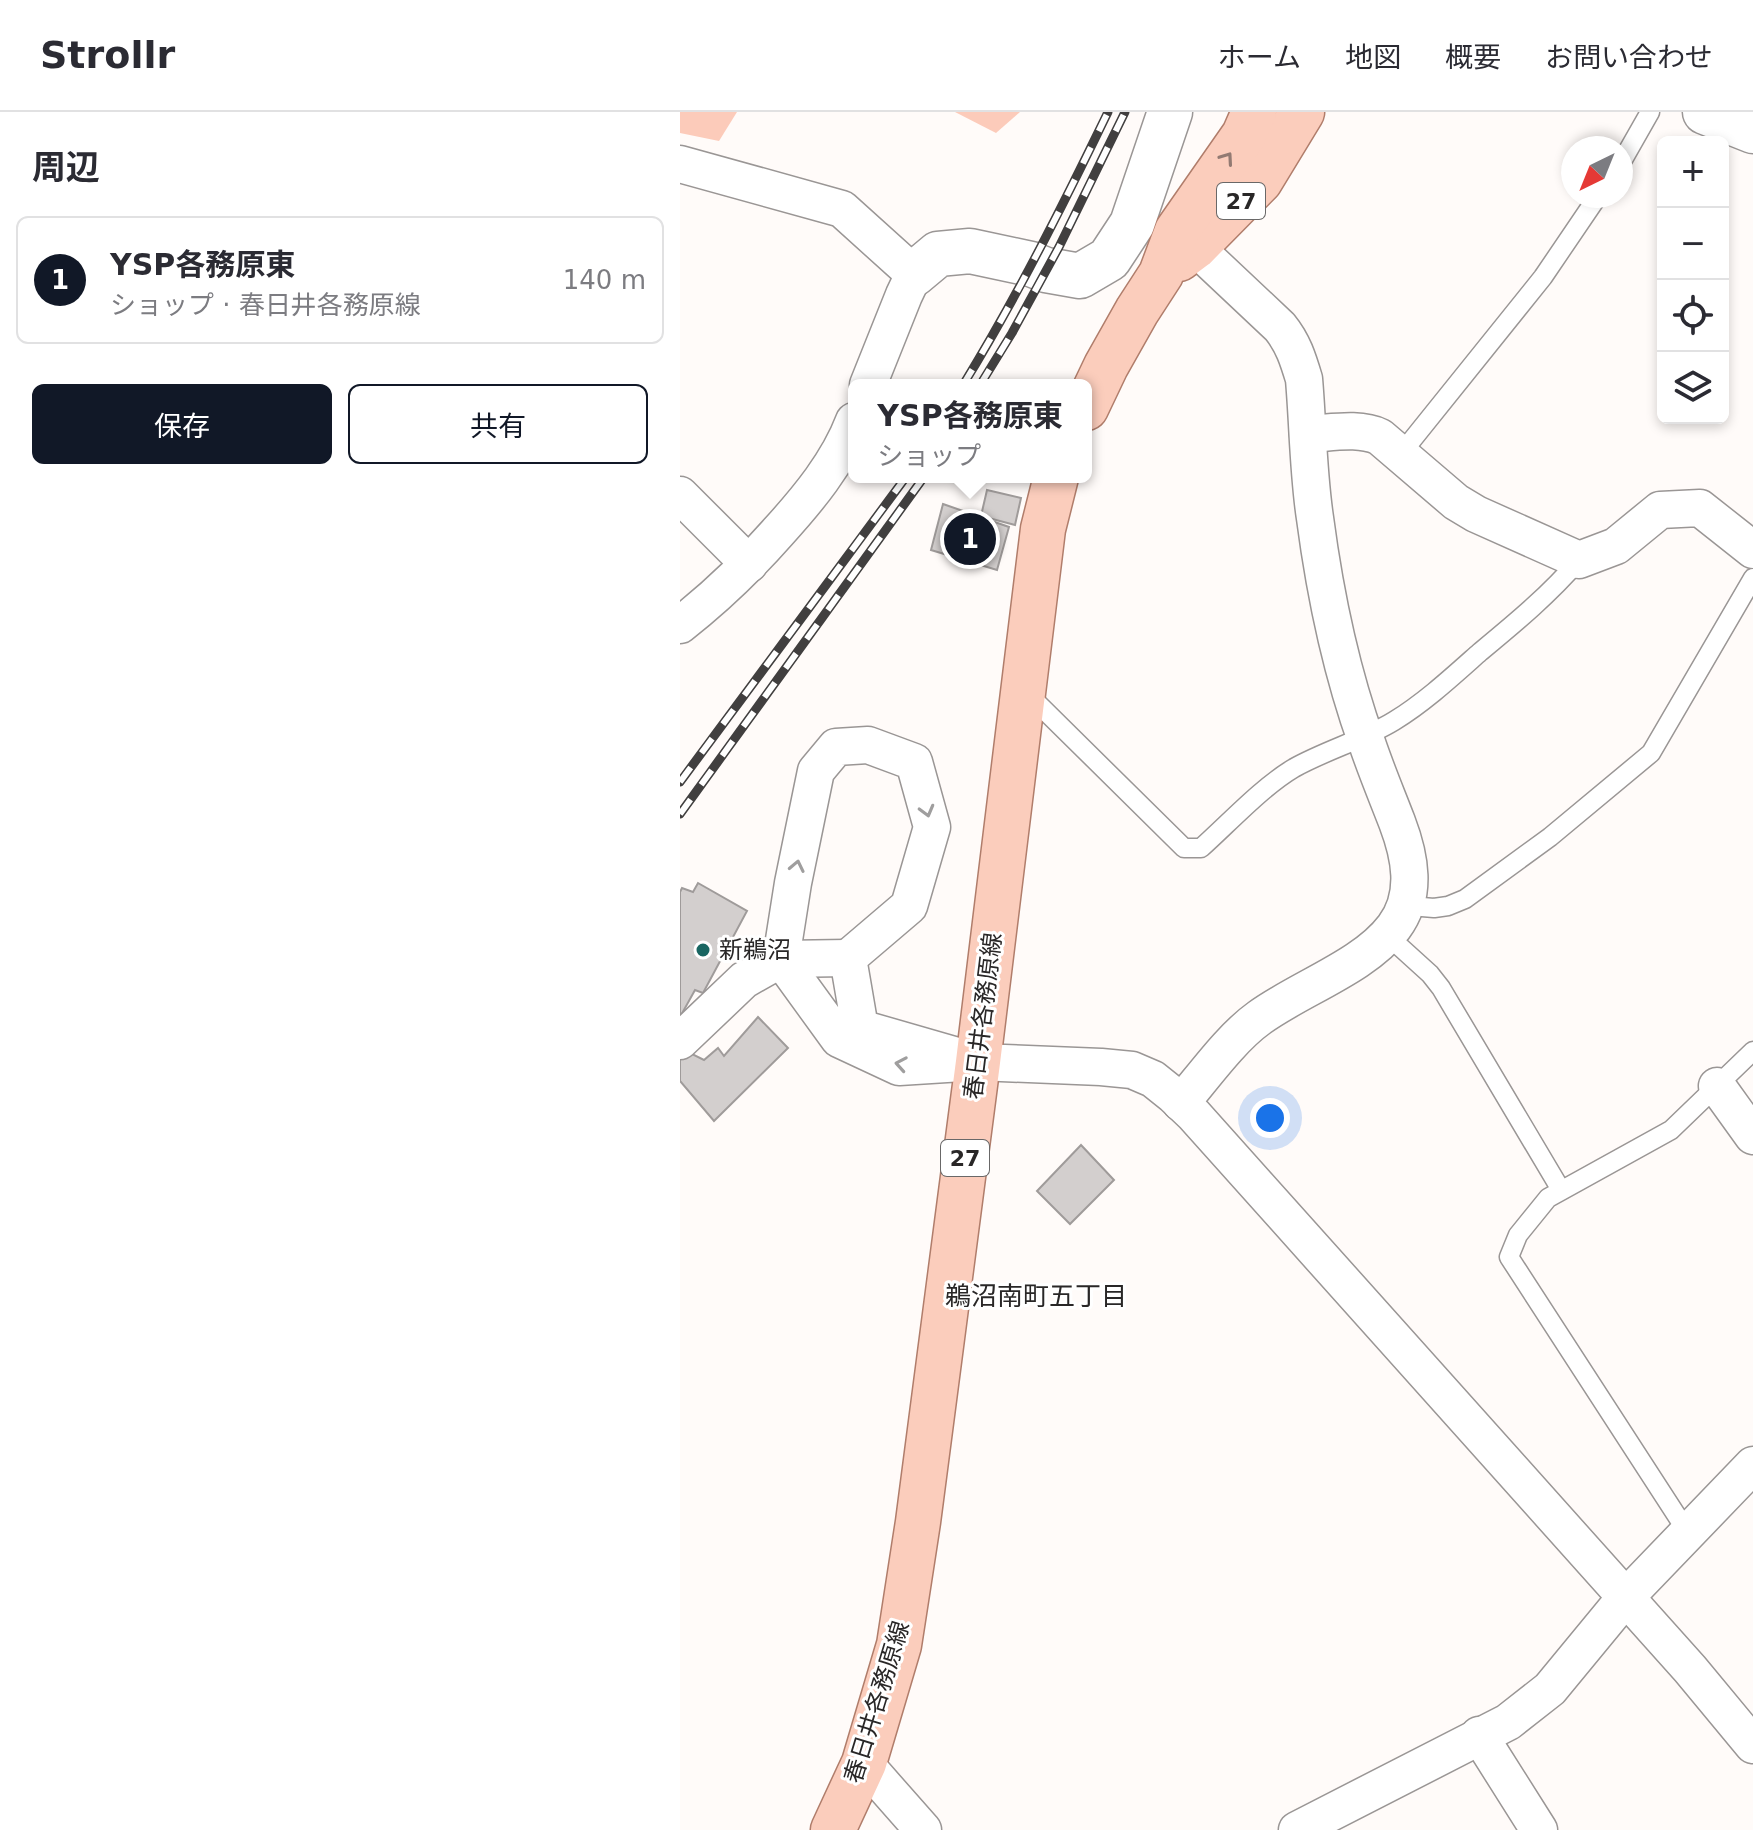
<!DOCTYPE html>
<html lang="ja">
<meta charset="utf-8">
<style>
body{margin:0;font-family:"DejaVu Sans","Noto Sans JP",sans-serif;background:#f2f2f3;color:#2b2b33}
.controls{position:absolute;right:24px;top:24px;display:grid;overflow:hidden;border-radius:12px;box-shadow:0 4px 12px #0003}
.controls button{width:72px;height:72px;display:grid;place-items:center;padding:0;border:0;border-bottom:2px solid #e1e1e2;background:#fff;color:#2b2b33;font:40px sans-serif}
.compass{position:absolute;left:881px;top:24px;width:72px;height:72px;border-radius:50%;background:#fff;box-shadow:0 4px 12px #0003;rotate:223deg}
.you{position:absolute;left:590px;top:1006px;width:28px;height:28px;margin:-20px;border:6px solid #fff;border-radius:50%;background:#1a73e8;box-shadow:0 0 0 12px #1a73e833}
.badge{display:grid;place-items:center;width:52px;height:52px;border-radius:50%;background:#111827;color:#fff;font-size:26px;font-weight:700}
.pin{position:absolute;translate:-50% -50%;border:4px solid #fff;box-shadow:0 2px 8px #0006}
.popup{position:absolute;left:168px;top:267px;width:244px;height:104px;box-sizing:border-box;display:grid;place-content:center;border-radius:12px;background:#fff;filter:drop-shadow(0 2px 6px #0005);font-size:26px;white-space:nowrap;color:#7c7c81}
.popup b{font-size:30px;color:#2b2b33}
.popup::after{content:'';position:absolute;left:50%;top:100%;margin-left:-16px;border:16px solid transparent;border-top-color:#fff}
.list{margin:0;padding:0;list-style:none}
h2{display:flex;justify-content:space-between;align-items:center;height:104px;margin:0;padding:0 32px;font-size:34px}
h2 small{font-size:26px;font-weight:400;color:#7c7c81}
.list li{display:grid;grid-template-columns:52px 1fr auto;gap:24px;align-items:center;box-sizing:border-box;height:128px;margin:0 16px 16px;padding:0 16px;border:2px solid #e1e1e2;border-radius:12px}
.list b{display:block;font-size:30px;white-space:nowrap}
.list p{margin:0;font-size:26px;white-space:nowrap;color:#7c7c81}
.list em{font-size:26px;font-style:normal;color:#7c7c81}
.actions{display:flex;gap:16px;padding:24px 32px}
.actions a{flex:1;padding:18px 0;border:2px solid #111827;border-radius:12px;text-align:center;font-size:28px;color:#111827}
.actions .main{background:#111827;color:#fff}
.icon{flex:none;width:44px;height:44px;fill:none;stroke:currentColor;stroke-width:2;stroke-linecap:round;stroke-linejoin:round}
.map{position:relative;flex:none;width:1073px;height:1718px;overflow:hidden}
header{display:flex;align-items:center;gap:48px;box-sizing:border-box;height:112px;padding:0 40px;background:#fff;border-bottom:2px solid #e1e1e2}
header strong{font-size:38px}
nav{display:flex;gap:44px;margin-inline-start:auto;font-size:28px}
main{display:flex}
aside{flex:1;background:#fff}
.map>svg:first-child{display:block}
.green{fill:#fccbba}
.building{fill:#d3cfce;stroke:#9f9b9a;stroke-width:2}
.lines{fill:none;stroke-linecap:round;stroke-linejoin:round}
.service-casing{stroke:#9a9695;stroke-width:21}
.minor-casing{stroke:#9a9695;stroke-width:39}
.tertiary-casing{stroke:#9a9695;stroke-width:47}
.secondary-casing{stroke:#9a9695;stroke-width:47}
.primary-casing{stroke:#b07d6b;stroke-width:47}
.service{stroke:#fff;stroke-width:18}
.minor{stroke:#fff;stroke-width:36}
.tertiary{stroke:#fff;stroke-width:44}
.secondary{stroke:#fff;stroke-width:44}
.primary{stroke:#fbcdbc;stroke-width:44}
.rail-casing{stroke:#413f3f;stroke-width:9}
.rail{stroke:#fff;stroke-width:6;stroke-dasharray:18;stroke-linecap:butt}
.oneway{stroke:#927a72}
.oneway2{stroke:#9f9e9e}
.poi-dot{fill:#196662;stroke:#fff;stroke-width:3}
.labels{text-anchor:middle;stroke-width:6;stroke-linejoin:round;paint-order:stroke}
.shield{fill:#fff;stroke:#696868;stroke-width:2}
.shield-label{font-size:22px;font-weight:bold;fill:#292727}
.poi-label{font-size:24px;fill:#292727;stroke:#fff;text-anchor:start}
.street-label{font-size:24px;fill:#292727;stroke:#fff}
.neighbourhood-label{font-size:26px;fill:#292727;stroke:#fff}
</style>
<header>
<strong>Strollr</strong>
<nav><a>ホーム</a><a>地図</a><a>概要</a><a>お問い合わせ</a></nav>
</header>
<main>
<aside>
<h2>周辺<small></small></h2>
<ul class="list">
<li><span class="badge">1</span><div><b>YSP各務原東</b><p>ショップ · 春日井各務原線</p></div><em>140 m</em></li>
</ul>
<div class="actions"><a class="main">保存</a><a>共有</a></div>
</aside>
<div class="map">
<svg width="1073" height="1718" viewBox="0 0 1073 1718">
<rect width="100%" height="100%" fill="#fffbf9"/>
<g class="green">
<polygon points="0,0 57,0 39,29 0,21"/>
<polygon points="275,0 340,0 316,21"/>
</g>
<g class="building">
<polygon points="307,378 341,386 335,413 301,404"/>
<polygon points="263,392 329,415 317,458 251,438"/>
<polygon points="18,771 67,799 23,881 15,878 0,905 0,780 2,776 13,780"/>
<polygon points="78,905 108,936 34,1009 0,969 0,936 24,948 38,936 44,944"/>
<polygon points="401,1033 434,1068 390,1112 357,1079"/>
</g>
<g class="lines">
<defs>
<g id="service">
<polyline points="941,51 970,0"/>
<polyline points="720,343 863,165 918,84"/>
<path d="M346,580L504,736H521C549,711 582,675 614,656C646,638 683,628 714,609C745,590 773,564 800,540C835,511 869,483 899,448"/>
<polyline points="727,789 742,795 754,796 768,794 785,787 870,725 971,641 1073,466"/>
<polyline points="707,823 750,862 761,876 881,1078"/>
<polyline points="1008,1421 829,1145 838,1123 868,1086 991,1018 1073,939"/>
</g>
<g id="minor">
<polyline points="0,52 162,97 234,162 224,183 188,273"/>
<path d="M628,322C651,321 679,315 700,325L776,390L796,402L899,448L936,434L980,398L1020,396L1073,438"/>
<polyline points="0,383 69,452"/>
<path d="M0,513C36,485 68,454 98,420C128,387 158,351 174,309"/>
<polyline points="0,929 64,868 101,847 168,846"/>
<polyline points="298,950 180,916 168,846 229,794 252,715 234,650 188,633 156,635 136,659 113,771 101,847 159,927 219,955 298,950 421,955 452,958 473,967 493,983 514,1003 1010,1557 1073,1633"/>
<polyline points="1037,974 1073,1024"/>
<path d="M501,991C524,964 551,926 579,906C620,876 684,855 714,815C738,783 730,744 717,710C707,684 696,658 687,631C661,559 645,482 635,406C628,360 628,313 624,267C618,247 613,231 600,215L515,135"/>
<polyline points="799,1623 859,1718"/>
<polyline points="184,1651 243,1718"/>
<polyline points="617,1718 828,1610 870,1577 945,1486 1073,1353"/>
</g>
<polyline id="tertiary" points="234,162 258,142 290,139 351,152 366,158 400,164 429,147 452,112 490,0"/>
<polyline id="secondary" points="1025,0 1073,19"/>
<g id="primary">
<polyline points="499,147 515,135 580,69 622,0"/>
<polyline points="406,296 426,254 457,199 481,162 497,119 564,23 574,0"/>
<polyline points="153,1718 184,1651 219,1533 238,1410 298,950 363,417 376,365"/>
</g>
</defs>
<use href="#service" class="service-casing"/>
<use href="#minor" class="minor-casing"/>
<use href="#tertiary" class="tertiary-casing"/>
<use href="#secondary" class="secondary-casing"/>
<use href="#primary" class="primary-casing"/>
<use href="#service" class="service"/>
<use href="#minor" class="minor"/>
<use href="#tertiary" class="tertiary"/>
<use href="#secondary" class="secondary"/>
<use href="#primary" class="primary"/>
<defs>
<g id="rail">
<path d="M283,273C337,185 383,93 428,0"/>
<polyline points="300,273 332,221 379,135 445,0"/>
<polyline points="0,670 226,365"/>
<polyline points="0,702 244,365"/>
</g>
</defs>
<use href="#rail" class="rail-casing"/>
<use href="#rail" class="rail"/>
</g>
<defs><path id="oneway-chevron" d="M-2-3.5L2.5 0L-2 3.5" fill="none" stroke-width="1.6" stroke-linecap="round" stroke-linejoin="round" transform="scale(2)"/></defs>
<use class="oneway" href="#oneway-chevron" transform="translate(547 46) rotate(-55)"/>
<g class="oneway2">
<use href="#oneway-chevron" transform="translate(247 699) rotate(75)"/>
<use href="#oneway-chevron" transform="translate(117 754) rotate(-78)"/>
<use href="#oneway-chevron" transform="translate(221 952) rotate(-170)"/>
</g>
<circle class="poi-dot" cx="23" cy="838" r="8"/>
<g class="labels">
<g class="shield">
<rect x="537" y="71" width="48" height="36" rx="6"/>
<rect x="261" y="1028" width="48" height="36" rx="6"/>
</g>
<g class="shield-label">
<text x="561" y="97">27</text>
<text x="285" y="1054">27</text>
</g>
<g class="poi-label">
<text x="39" y="846">新鵜沼</text>
</g>
<g class="street-label">
<text transform="translate(303 904) rotate(-83)" y="8">春日井各務原線</text>
<text transform="translate(197 1590) rotate(-73)" y="8">春日井各務原線</text>
</g>
<g class="neighbourhood-label">
<text x="356" y="1193">鵜沼南町五丁目</text>
</g>
</g>
</svg>
<div class="controls">
<button>+</button>
<button>−</button>
<button><svg class="icon" aria-label="locate" viewBox="0 0 24 24"><circle cx="12" cy="12" r="6"/><path d="M12 2v4M12 18v4M2 12h4M18 12h4"/></svg></button>
<button><svg class="icon" aria-label="layers" viewBox="0 0 24 24"><path d="M12 4l9 5-9 5-9-5zM3 14l9 5 9-5"/></svg></button>
</div>
<svg class="compass" viewBox="-18 -18 36 36"><path d="M0-13l5 13h-10z" fill="#e53935"/><path d="M0 13l5-13h-10z" fill="#7c7c81"/></svg>
<div class="you"></div>
<div class="pin badge" style="left:290px;top:427px">1</div>
<div class="popup"><b>YSP各務原東</b>ショップ</div>
</div>
</main>
